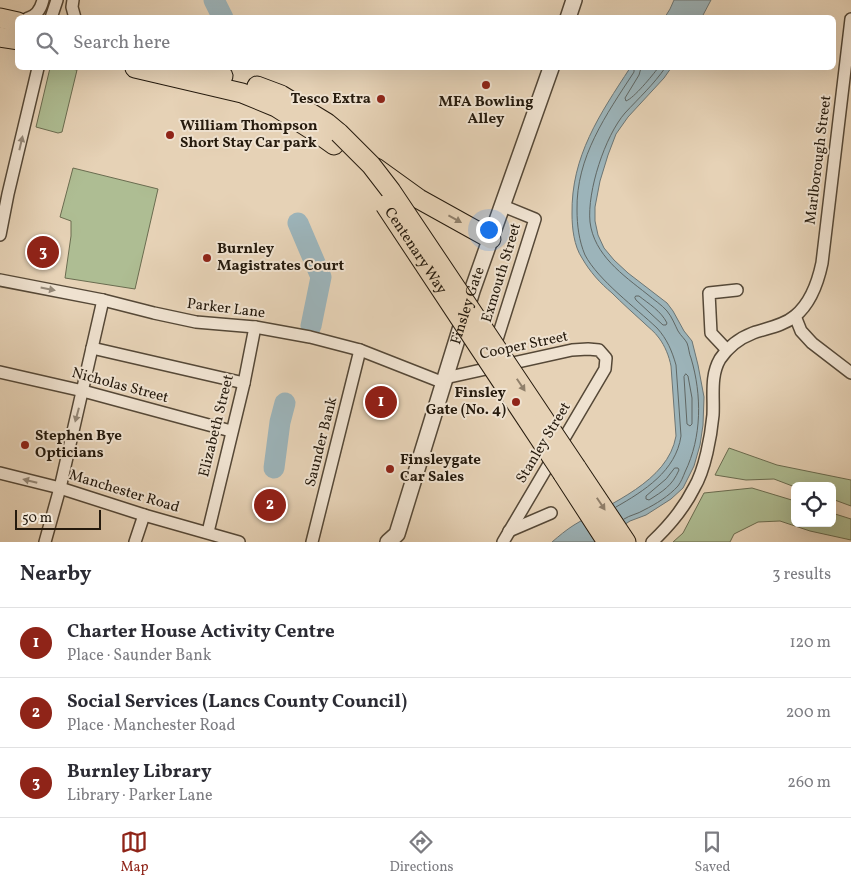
<!DOCTYPE html>
<html lang="en">
<head>
<meta charset="utf-8">
<style>
  :root { --surface:#fff; --page:#f7f7f7; --text:#2b2b33; --muted:#7c7c81; --line:#e1e1e2; --accent:#8f2418 }
  body { margin:0; font-family:Vollkorn,serif; background:var(--page); color:var(--text) }
  .controls { position:absolute; right:15px; bottom:15px; display:grid; overflow:hidden; border-radius:8px; box-shadow:0 5px 20px #0002 }
  .controls button { width:45px; height:45px; display:grid; place-items:center; padding:0; border:0; border-bottom:1px solid var(--line); background:var(--surface); color:var(--text); font:25px sans-serif }
  .scale { position:absolute; left:15px; bottom:12px; width:86px; box-sizing:border-box; padding-left:5px; border:2px solid #251a0d; border-top:0; font-size:14px; line-height:18px; white-space:nowrap; color:#251a0d; -webkit-text-stroke:4px #efe2d0; paint-order:stroke }
  .you { position:absolute; left:488px; top:229px; width:18px; height:18px; margin:-12px; border:4px solid #fff; border-radius:50%; background:#1a73e8; box-shadow:0 0 0 8px #1a73e833 }
  .badge { display:grid; place-items:center; width:32px; height:32px; border-radius:50%; background:var(--accent); color:#fff; font-size:16px; font-weight:700 }
  .pin { position:absolute; translate:-50% -50%; border:2px solid #fff; box-shadow:0 1px 5px #0006 }
  .list { margin:0; padding:0; list-style:none }
  h2 { display:flex; justify-content:space-between; align-items:center; height:65px; margin:0; padding:0 20px; font-size:21px }
  h2 small { font-size:16px; font-weight:400; color:var(--muted) }
  .list li { display:grid; grid-template-columns:32px 1fr auto; gap:15px; align-items:center; box-sizing:border-box; height:70px; padding:0 20px; border-top:1px solid var(--line) }
  .list b { display:block; font-size:19px; white-space:nowrap }
  .list p { margin:0; font-size:16px; white-space:nowrap; color:var(--muted) }
  .list em { font-size:16px; font-style:normal; color:var(--muted) }
  .icon { flex:none; width:28px; height:28px; fill:none; stroke:currentColor; stroke-width:2; stroke-linecap:round; stroke-linejoin:round }
  .map { position:relative; flex:none; width:851px; height:542px; overflow:hidden }
  .search { position:absolute; background:var(--surface); box-shadow:0 5px 20px #0002; left:15px; right:15px; top:15px; height:55px; display:flex; align-items:center; gap:12px; box-sizing:border-box; padding:0 18px; border-radius:8px; color:var(--muted); font-size:19px }
  .sheet { height:275px; background:var(--surface) }
  nav { display:flex; justify-content:space-around; align-items:center; box-sizing:border-box; height:70px; border-top:1px solid var(--line); background:var(--surface); font-size:14px; color:var(--muted) }
  nav a { display:grid; justify-items:center; gap:2px }
  nav .on { color:var(--accent) }
  .map>svg:first-child { display:block }
  .green { fill:#aebd93; stroke:#6a6c50 }
  .water { fill:#9cb4ba; stroke:#6c7675 }
  .lines { fill:none; stroke-linecap:round; stroke-linejoin:round }
  .shore { stroke:#606764; stroke-width:1 }
  .river { stroke:#9cb4ba; stroke-width:21 }
  .minor-casing { stroke:#554837; stroke-width:14 }
  .tertiary-casing { stroke:#554837; stroke-width:18 }
  .primary-casing { stroke:#251a0d; stroke-width:21 }
  .minor { stroke:#efe2d0; stroke-width:11 }
  .tertiary { stroke:#efe2d0; stroke-width:15 }
  .primary { stroke:#e6d2b6; stroke-width:19 }
  .primary-bridge-casing { stroke:#251a0d; stroke-width:21; stroke-linecap:butt }
  .primary-bridge { stroke:#e6d2b6; stroke-width:19 }
  .oneway { fill:#948878 }
  .oneway2 { fill:#8f7f6a }
  .poi-dot { fill:#8f2418; stroke:#efe2d0; stroke-width:2 }
  .labels { text-anchor:middle; dominant-baseline:central; stroke-width:4; stroke-linejoin:round; paint-order:stroke }
  .poi-label { font-size:15px; font-weight:bold; fill:#251a0d; stroke:#efe2d0; text-anchor:start }
  .street-label { font-size:15px; fill:#251a0d; stroke:#efe2d0 }
</style>
</head>
<body>
<div class="map">
<svg width="851" height="542" viewBox="0 0 851 542">
  <rect width="100%" height="100%" fill="#e6d2b6"/>
  <filter id="stains"><feTurbulence type="fractalNoise" baseFrequency=".004" numOctaves="4"/><feColorMatrix values="0 0 0 0 .2 0 0 0 0 .09 0 0 0 0 .02 0 0 0 .5 -.17"/></filter>
  <radialGradient id="worn" r=".72"><stop offset=".6" stop-color="#630" stop-opacity="0"/><stop offset="1" stop-color="#630" stop-opacity=".3"/></radialGradient>
  <!-- green -->
  <g class="green">
    <path d="M50 68H66L77 70 62 132 58 133 36 127Z"/>
    <path d="M73 168 158 189 135 289 65 278 71 236V221L60 217Z"/>
    <path d="M729 448 777 465 851 480V506L832 499V486H795V487L774 479 746 480 715 475Z"/>
    <path d="M752 488 795 501V523H832V513L851 519V540L810 531 780 521 758 522 734 534 730 542H673L683 533 704 493Z"/>
  </g>
  <!-- water -->
  <g class="water">
    <path d="M674 0H711L702 17H665L670 9Z"/>
    <path d="M630 68H671L664 78 628 117 616 134 608 155 600 181 595 207V221L598 235 604 248 614 260 628 273 667 303 673 311 684 331 692 341 698 365 704 397 703 425 700 445 694 466 683 488 671 499 646 515 630 521 598 542H552C559 536 566 530 574 525 610 503 668 482 676 436L671 366C669 356 665 346 659 338 655 332 648 327 643 322 632 312 622 303 612 293 600 283 590 272 582 258 574 246 572 228 572 214 571 156 600 114 630 68Z"/>
  </g>
  <g class="lines">
    <!-- shore -->
    <g class="shore">
      <path d="M641 68 639 75 625 98 626 101C634 98 652 76 658 68"/>
      <path d="M636 296H639C649 304 661 311 667 323L666 325H663L636 300 635 298Z"/>
      <path d="M686 374 688 376 692 398V424L690 426 687 424 684 377Z"/>
      <path d="M675 468H678L679 470C672 486 663 491 649 500L646 499V496L666 479Z"/>
      <path d="M616 507C644 491 676 471 681 436L676 365C672 351 667 339 657 328 636 308 598 280 585 255 579 241 577 225 577 210 576 157 606 115 634 72V68"/>
      <path d="M624 519C630 515 638 514 644 510 656 504 669 496 678 486 681 482 683 477 685 472 702 437 702 395 691 358 689 354 689 348 687 343 685 339 681 336 678 331 675 325 672 317 667 311 662 305 654 300 647 294 623 275 594 255 590 222 587 191 605 136 625 113 639 98 654 84 665 68"/>
    </g>
    <!-- river -->
    <g class="river">
      <path d="M214 0 223 18"/>
      <path d="M298 223 321 277 311 326"/>
      <path d="M274 468 280 422 285 403"/>
    </g>
    <defs>
      <g id="minor">
        <path d="M73 0 72 7 75 18"/>
        <path d="M28 18C37 16 41 8 43 0"/>
        <path d="M51 18 57 0"/>
        <path d="M0 235 8 194 38 68"/>
        <path d="M0 280 103 300 154 313 196 322 255 327 310 337 360 350 444 383"/>
        <path d="M795 316 801 331 812 343 851 373"/>
        <path d="M92 348 244 383"/>
        <path d="M494 349 535 219 503 206"/>
        <path d="M727 350 711 333 709 293 737 290"/>
        <path d="M0 372 83 391 231 431"/>
        <path d="M445 378 572 350 588 349 599 350 606 358 605 369 503 542"/>
        <path d="M0 473 60 488 144 515 239 542"/>
        <path d="M509 531 551 513"/>
        <path d="M208 532 244 383 255 327"/>
        <path d="M45 542 60 488 103 300"/>
        <path d="M135 542 144 515"/>
        <path d="M312 542 360 350"/>
        <path d="M652 542C668 527 684 508 694 488 705 470 711 436 713 415 714 396 710 376 720 359 728 347 740 338 753 333 767 328 783 326 795 316 811 303 818 282 822 263L851 19"/>
      </g>
      <g id="tertiary">
        <path d="M568 18 574 0"/>
        <path id="s1" d="M388 542 397 534 472 291 551 68"/>
      </g>
      <g id="primary">
        <path d="M0 18 18 22"/>
        <path d="M0 37 18 40"/>
        <path d="M135 68 242 93 276 107 320 135 334 145"/>
        <path d="M193 68 223 76"/>
        <path d="M257 86 281 95 327 123 339 133"/>
        <path d="M376 168 419 199 491 239"/>
        <path d="M576 467 626 542"/>
        <path d="M563 474 607 542"/>
      </g>
    </defs>
    <!-- minor casing -->
    <use href="#minor" class="minor-casing"/>
    <!-- tertiary casing -->
    <use href="#tertiary" class="tertiary-casing"/>
    <!-- primary casing -->
    <use href="#primary" class="primary-casing"/>
    <!-- minor -->
    <use href="#minor" class="minor"/>
    <!-- tertiary -->
    <use href="#tertiary" class="tertiary"/>
    <!-- primary -->
    <use href="#primary" class="primary"/>
    <defs>
      <g id="primary-bridge">
        <path d="M339 133 371 165 391 191 576 467"/>
        <path id="s2" d="M385 205 563 474"/>
      </g>
    </defs>
    <!-- primary-bridge casing -->
    <use href="#primary-bridge" class="primary-bridge-casing"/>
    <!-- primary-bridge -->
    <use href="#primary-bridge" class="primary-bridge"/>
  </g>
  <!-- one-way arrows -->
  <defs><path id="oneway-solid" d="M-6-.8H1V-3.2L6.5 0L1 3.2V.8H-6Z" transform="scale(1.25)"/></defs>
  <g class="oneway">
    <use href="#oneway-solid" transform="translate(21 143) rotate(-77)"/>
    <use href="#oneway-solid" transform="translate(48 289) rotate(11)"/>
    <use href="#oneway-solid" transform="translate(77 415) rotate(105)"/>
    <use href="#oneway-solid" transform="translate(30 481) rotate(-166)"/>
  </g>
  <g class="oneway2">
    <use href="#oneway-solid" transform="translate(455 219) rotate(29)"/>
    <use href="#oneway-solid" transform="translate(521 385) rotate(56)"/>
    <use href="#oneway-solid" transform="translate(601 504) rotate(56)"/>
  </g>
  <!-- markers -->
  <g class="poi-dot">
    <circle cx="486" cy="85" r="5"/>
    <circle cx="381" cy="99" r="5"/>
    <circle cx="170" cy="135" r="5"/>
    <circle cx="207" cy="258" r="5"/>
    <circle cx="516" cy="402" r="5"/>
    <circle cx="25" cy="445" r="5"/>
    <circle cx="390" cy="469" r="5"/>
  </g>
  <g class="labels">
    <!-- poi labels -->
    <g class="poi-label">
      <text x="371" y="99" text-anchor="end">Tesco Extra</text>
      <text x="486" y="102" text-anchor="middle">MFA Bowling<tspan x="486" dy="17">Alley</tspan></text>
      <text x="180" y="126">William Thompson<tspan x="180" dy="17">Short Stay Car park</tspan></text>
      <text x="217" y="249">Burnley<tspan x="217" dy="17">Magistrates Court</tspan></text>
      <text x="506" y="393" text-anchor="end">Finsley<tspan x="506" dy="17">Gate (No. 4)</tspan></text>
      <text x="35" y="436">Stephen Bye<tspan x="35" dy="17">Opticians</tspan></text>
      <text x="400" y="460">Finsleygate<tspan x="400" dy="17">Car Sales</tspan></text>
    </g>
    <!-- street labels -->
    <g class="street-label">
      <text transform="translate(819 160) rotate(-83)">Marlborough Street</text>
      <text stroke="none"><textPath href="#s2" startOffset="55">Centenary Way</textPath></text>
      <text transform="translate(502 273) rotate(-73)">Exmouth Street</text>
      <text stroke="none"><textPath href="#s1" startOffset="251">Finsley Gate</textPath></text>
      <text transform="translate(226 309) rotate(7)">Parker Lane</text>
      <text transform="translate(524 346) rotate(-12)">Cooper Street</text>
      <text transform="translate(120 386) rotate(15)">Nicholas Street</text>
      <text transform="translate(217 426) rotate(-76)">Elizabeth Street</text>
      <text transform="translate(322 442) rotate(-76)">Saunder Bank</text>
      <text transform="translate(544 443) rotate(-59)">Stanley Street</text>
      <text transform="translate(124 492) rotate(17)">Manchester Road</text>
    </g>
  </g>
  <rect width="100%" height="100%" filter="url(#stains)"/>
  <rect width="100%" height="100%" fill="url(#worn)"/>
</svg>
<div class="controls">
<button><svg class="icon" aria-label="locate" viewBox="0 0 24 24"><circle cx="12" cy="12" r="6"/><path d="M12 2v4M12 18v4M2 12h4M18 12h4"/></svg></button>
</div>
<div class="scale">50 m</div>
<div class="you"></div>
<div class="pin badge" style="left:381px;top:402px">1</div>
<div class="pin badge" style="left:270px;top:505px">2</div>
<div class="pin badge" style="left:43px;top:252px">3</div>
<div class="search"><svg class="icon" aria-label="search" viewBox="0 0 24 24"><circle cx="10" cy="10" r="6"/><path d="M15 15l6 6"/></svg>Search here</div>
</div>
<section class="sheet">
<h2>Nearby<small>3 results</small></h2>
<ul class="list">
<li><span class="badge">1</span><div><b>Charter House Activity Centre</b><p>Place · Saunder Bank</p></div><em>120 m</em></li>
<li><span class="badge">2</span><div><b>Social Services (Lancs County Council)</b><p>Place · Manchester Road</p></div><em>200 m</em></li>
<li><span class="badge">3</span><div><b>Burnley Library</b><p>Library · Parker Lane</p></div><em>260 m</em></li>
</ul>
</section>
<nav>
<a class="on"><svg class="icon" aria-label="map" viewBox="0 0 24 24"><path d="M3 6l6-2 6 2 6-2v14l-6 2-6-2-6 2zM9 4v14M15 6v14"/></svg>Map</a>
<a><svg class="icon" aria-label="directions" viewBox="0 0 24 24"><path d="M12 3l9 9-9 9-9-9zM9 14v-3h6M13 9l2 2-2 2"/></svg>Directions</a>
<a><svg class="icon" aria-label="saved" viewBox="0 0 24 24"><path d="M7 4h10v16l-5-4-5 4z"/></svg>Saved</a>
</nav>
</body>
</html>
